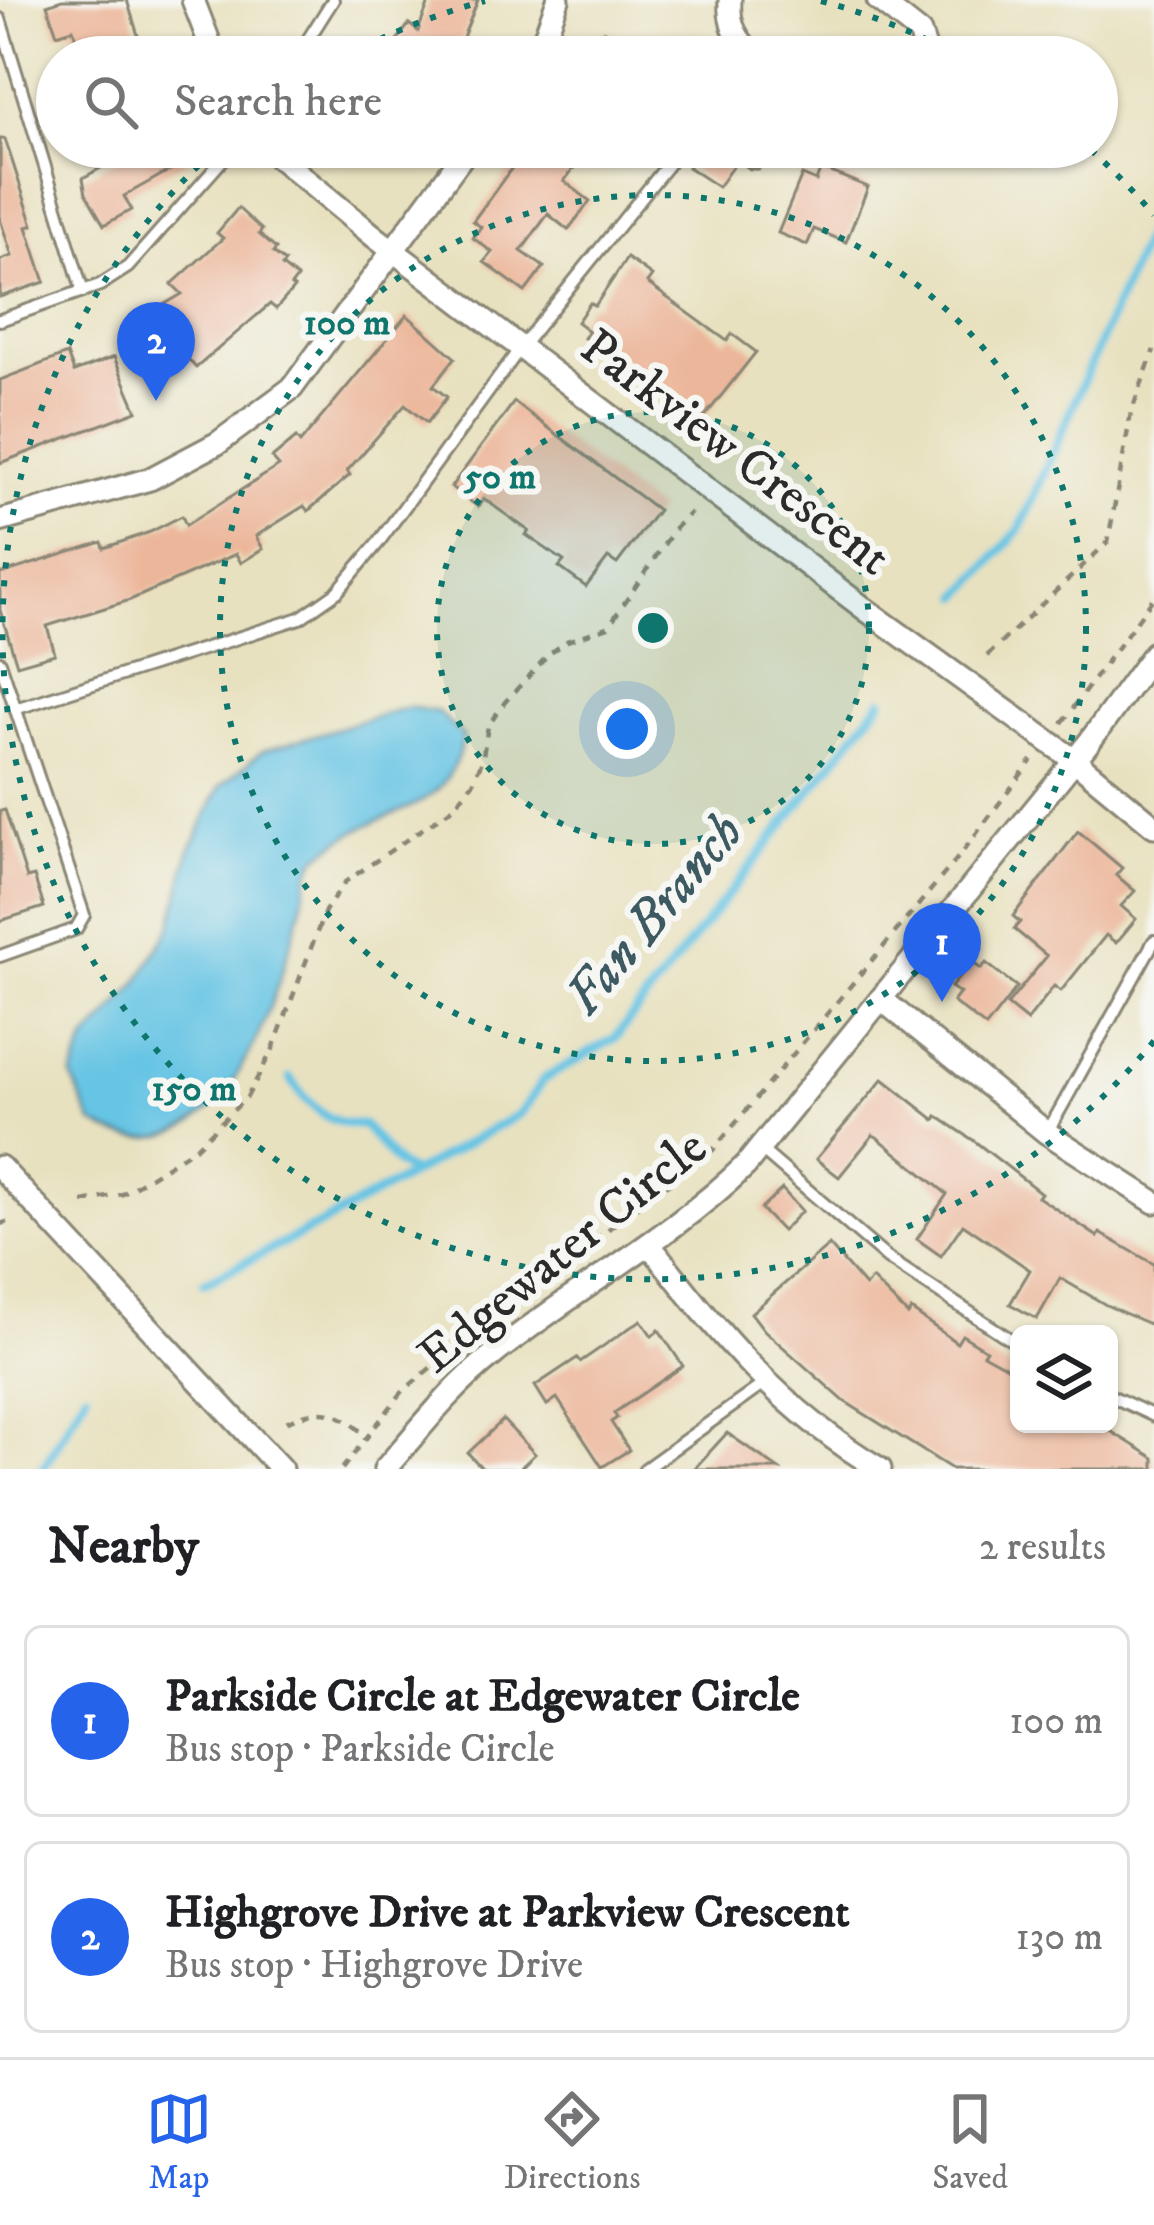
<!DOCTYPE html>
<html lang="en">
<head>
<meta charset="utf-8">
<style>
  :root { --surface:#fff; --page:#f6f6f6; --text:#202124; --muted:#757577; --line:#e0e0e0; --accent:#2563eb }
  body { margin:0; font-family:"IM FELL DW Pica",serif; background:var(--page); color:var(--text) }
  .controls { position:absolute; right:36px; bottom:36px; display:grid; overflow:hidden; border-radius:18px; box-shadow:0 3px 9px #0004 }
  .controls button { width:108px; height:108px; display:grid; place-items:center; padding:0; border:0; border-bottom:3px solid var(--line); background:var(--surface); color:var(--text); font:60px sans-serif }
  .you { position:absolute; left:627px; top:729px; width:42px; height:42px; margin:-30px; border:9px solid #fff; border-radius:50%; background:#1a73e8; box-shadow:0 0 0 18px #1a73e833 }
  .badge { display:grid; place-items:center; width:78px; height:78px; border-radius:50%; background:var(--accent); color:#fff; font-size:39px; font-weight:700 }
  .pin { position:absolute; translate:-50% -99px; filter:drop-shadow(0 3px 6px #0008) }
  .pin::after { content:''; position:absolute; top:63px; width:42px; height:36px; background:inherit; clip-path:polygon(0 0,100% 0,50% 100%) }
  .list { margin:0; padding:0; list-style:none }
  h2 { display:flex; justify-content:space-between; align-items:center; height:156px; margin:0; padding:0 48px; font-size:51px }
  h2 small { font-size:39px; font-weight:400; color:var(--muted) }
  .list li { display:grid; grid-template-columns:78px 1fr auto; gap:36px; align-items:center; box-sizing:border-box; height:192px; margin:0 24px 24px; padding:0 24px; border:3px solid var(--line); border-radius:18px }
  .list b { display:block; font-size:45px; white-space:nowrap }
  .list p { margin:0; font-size:39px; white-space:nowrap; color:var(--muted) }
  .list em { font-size:39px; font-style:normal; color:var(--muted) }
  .icon { flex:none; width:66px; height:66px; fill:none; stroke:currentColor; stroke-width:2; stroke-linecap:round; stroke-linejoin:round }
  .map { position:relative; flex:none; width:1154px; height:1469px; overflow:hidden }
  .search { position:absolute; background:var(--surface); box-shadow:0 3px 9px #0004; left:36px; right:36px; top:36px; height:132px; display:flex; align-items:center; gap:30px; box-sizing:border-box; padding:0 42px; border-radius:66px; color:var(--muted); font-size:45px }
  .sheet { height:588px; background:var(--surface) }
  nav { display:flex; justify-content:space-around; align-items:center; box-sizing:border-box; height:168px; border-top:3px solid var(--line); background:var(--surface); font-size:33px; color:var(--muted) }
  nav a { display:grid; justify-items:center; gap:6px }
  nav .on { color:var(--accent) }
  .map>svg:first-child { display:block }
  .water { fill:#66c4e4; stroke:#487888; stroke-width:3 }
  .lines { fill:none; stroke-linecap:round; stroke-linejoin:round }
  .stream { stroke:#66c4e4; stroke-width:9 }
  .building { fill:#ecb69a }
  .service-casing { stroke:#8a8675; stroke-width:16 }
  .minor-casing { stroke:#8a8675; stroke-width:27 }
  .path { stroke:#8a8675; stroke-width:4.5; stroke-dasharray:9 9; stroke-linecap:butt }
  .service { stroke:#fff; stroke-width:10 }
  .minor { stroke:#fff; stroke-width:21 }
  .ring { fill:none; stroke:#0f766e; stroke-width:6; stroke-dasharray:6 12 }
  .labels { text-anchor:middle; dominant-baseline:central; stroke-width:12; stroke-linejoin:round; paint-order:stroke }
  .street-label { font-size:51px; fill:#2b2b2b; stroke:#f6f6f2 }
  .water-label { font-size:54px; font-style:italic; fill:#3d5962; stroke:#f6f6f2 }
  .centre { fill:#0f766e; stroke:#f6f6f2; stroke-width:6 }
  .ring-label { font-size:36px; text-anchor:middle; font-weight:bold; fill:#0f766e; stroke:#f6f6f2; stroke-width:12; stroke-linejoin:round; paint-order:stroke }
</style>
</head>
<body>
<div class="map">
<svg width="1154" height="1469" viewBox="0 0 1154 1469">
  <rect width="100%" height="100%" fill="#f6f6f2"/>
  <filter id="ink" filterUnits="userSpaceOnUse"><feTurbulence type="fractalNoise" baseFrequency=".00833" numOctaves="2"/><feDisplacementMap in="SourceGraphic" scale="24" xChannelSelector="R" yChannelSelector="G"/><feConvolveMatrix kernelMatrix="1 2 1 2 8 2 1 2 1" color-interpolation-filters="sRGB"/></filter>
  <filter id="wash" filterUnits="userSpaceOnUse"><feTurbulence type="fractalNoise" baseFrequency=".004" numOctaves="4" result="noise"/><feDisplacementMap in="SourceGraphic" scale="48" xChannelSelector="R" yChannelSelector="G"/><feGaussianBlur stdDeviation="2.7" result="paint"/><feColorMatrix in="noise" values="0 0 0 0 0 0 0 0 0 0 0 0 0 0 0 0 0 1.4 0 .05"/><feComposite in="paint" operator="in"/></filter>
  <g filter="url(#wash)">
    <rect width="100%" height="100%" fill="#e8e1bf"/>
    <!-- water -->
    <path class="water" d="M408 707 438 712 463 737C447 816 393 803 338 842 332 847 320 853 316 859 306 874 304 902 298 920 275 996 233 1155 126 1137 115 1136 103 1128 92 1123L72 1077 85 1042 136 985 172 925 189 852 220 787 262 751Z"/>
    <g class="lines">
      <!-- stream -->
      <g class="stream">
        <path d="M961 596 1020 529 1154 216"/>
        <path d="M290 1078C308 1106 329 1126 363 1125L398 1165 414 1173"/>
        <path d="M204 1283 329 1220 521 1113 544 1079 615 1038 882 700"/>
        <path d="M43 1469 86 1393"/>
      </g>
    </g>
    <g id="blocks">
      <!-- building -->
      <g class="building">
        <path d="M62 0H127L141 45 103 57H82L73 29 57 34 47 5Z"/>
        <path d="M430 0H478L455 57H385L409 24 418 31Z"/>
        <path d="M604 31 654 57H590Z"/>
        <path d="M0 139H5L33 225 27 227 45 282 0 297V260L12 256 0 219Z"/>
        <path d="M138 147H211L124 196 131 210 104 225 86 194 83 178Z"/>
        <path d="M527 147H590L564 181 590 201 568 230 548 214 521 251 544 267 525 292 484 262 492 252 473 238 481 227 473 221Z"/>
        <path d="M702 147H774L759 169H750L737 160 718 187 688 167Z"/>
        <path d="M821 168 868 187 846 242 814 229 807 245 778 233 802 175 816 181Z"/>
        <path d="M238 208 262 230 259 234 276 249 273 253 285 262 282 266 297 278 291 286 294 288 276 309 270 304 196 368 163 330 142 346 129 325 182 294 172 284 223 238 217 233Z"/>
        <path d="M627 258 652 276 647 283 727 341 732 334 756 352 702 420 692 413 689 416 584 338 589 331 577 322 590 303 595 306Z"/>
        <path d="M407 315 455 358 433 386 447 397 427 423 405 405 347 471 350 475 308 511 304 506 256 536 263 549 241 563 236 554 130 600 47 626 55 654 17 665 0 610V574L102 542 104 548 150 532 182 516 186 525 279 466 272 458 296 438 300 443Z"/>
        <path d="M67 354 74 372 114 357 137 411 0 463V380Z"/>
        <path d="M514 402 658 510 617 564 608 558 586 587 559 567 564 561 526 535 529 531 484 499 478 507 451 487Z"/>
        <path d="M5 810 27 878 34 876 44 907 0 921V811Z"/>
        <path d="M1078 831 1122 868 1116 875 1135 891 1121 906 1136 919 1116 943 1106 935 1061 991 1054 986 1027 1021 1007 1005 1047 956 1014 929 1020 922 1013 916Z"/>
        <path d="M972 962 981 969 986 963 1017 987 986 1027 953 1002 960 993 951 987Z"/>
        <path d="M883 1079 935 1120 937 1116 973 1140 1041 1193 1038 1197 1098 1237 1100 1233 1154 1264V1326L1106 1305 1060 1278 1037 1319 1010 1304 1030 1270 963 1224 941 1256 917 1239 947 1194 877 1137 873 1135 839 1177 816 1159Z"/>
        <path d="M782 1189 802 1211 782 1231 761 1209Z"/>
        <path d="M829 1245 865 1286 872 1279 908 1315 911 1310 957 1343 962 1335 986 1350 983 1354 1019 1374V1424H1099L1154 1458V1469H952L844 1401 764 1330 751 1313Z"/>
        <path d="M641 1320 652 1336 659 1330 683 1366 614 1413 617 1418 611 1422 629 1450 602 1467 557 1398 547 1405 535 1386 577 1358 580 1362Z"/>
        <path d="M503 1420 535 1454 519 1469H483L468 1453Z"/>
        <path d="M727 1433 779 1469H694Z"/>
      </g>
    </g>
  </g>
  <g filter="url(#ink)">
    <use href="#blocks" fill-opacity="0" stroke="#8a8675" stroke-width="3"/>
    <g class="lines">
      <defs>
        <g id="service">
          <path d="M0 19 83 292"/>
          <path d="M297 57 333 0"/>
          <path d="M0 320 100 285 128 267 234 147"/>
          <path d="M0 662 84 915 76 929 0 956"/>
          <path d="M15 709 300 618 337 592 378 543 521 347 682 147"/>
          <path d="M1047 1133 1154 941"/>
          <path d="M759 1148 887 1258 1019 1345"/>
          <path d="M1109 1395 1154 1416"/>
          <path d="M645 1469 765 1383"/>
        </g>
        <g id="minor">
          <path d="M193 0 215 57"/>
          <path d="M730 0C728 25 737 42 757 57"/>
          <path d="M878 0 920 33 928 57"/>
          <path d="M533 57 542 44 558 0"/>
          <path d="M266 147 375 237 865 609 1074 760 1154 826"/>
          <path d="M0 521 150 479 218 443 292 388 469 147"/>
          <path d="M881 999 1047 1133 1154 1202"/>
          <path d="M0 1167 281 1469"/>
          <path d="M649 1244C719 1334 780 1410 880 1469"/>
          <path d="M385 1469C419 1430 452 1387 493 1355 576 1288 670 1239 746 1165L1090 741 1154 653"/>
        </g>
      </defs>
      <!-- service casing -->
      <use href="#service" class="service-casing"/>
      <!-- minor casing -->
      <use href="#minor" class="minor-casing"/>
      <!-- path -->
      <g class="path">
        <path d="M987 656 1108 542 1131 413 1154 350"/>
        <path d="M1062 723 1154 597"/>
        <path d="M83 1202 123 1194 195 1148 247 1097 273 1049 325 911 345 882 453 808 473 783 482 761 488 726 505 702 548 655 567 641 608 627 676 527 691 512"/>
        <path d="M0 1224 7 1222"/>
        <path d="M286 1422C322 1405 337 1410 366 1436"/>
        <path d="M342 1469 403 1391 479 1327 713 1150 961 854 1032 760"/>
      </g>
      <!-- service -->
      <use href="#service" class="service"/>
      <!-- minor -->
      <use href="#minor" class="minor"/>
    </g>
  </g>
  <!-- distance rings -->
  <circle cx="653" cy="628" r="216" fill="#0f766e" fill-opacity=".12"/>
  <g class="ring">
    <circle cx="653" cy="628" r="216"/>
    <circle cx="653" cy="628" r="433"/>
    <path d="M1154 1041A649 649 0 1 1 215 150M348 55A649 649 0 0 1 485 1M821 1A649 649 0 0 1 958 55M1091 150A649 649 0 0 1 1154 215"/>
  </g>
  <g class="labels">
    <!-- street labels -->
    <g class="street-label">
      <text transform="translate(735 453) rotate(37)">Parkview Crescent</text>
      <text transform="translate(563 1252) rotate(-39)">Edgewater Circle</text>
    </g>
    <!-- water labels -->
    <g class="water-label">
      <text transform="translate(655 915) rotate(-50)">Fan Branch</text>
    </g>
  </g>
  <circle cx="653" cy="628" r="18" class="centre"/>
  <g class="ring-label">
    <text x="347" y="334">100 m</text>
    <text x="500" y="488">50 m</text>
    <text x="194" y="1100">150 m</text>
  </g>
</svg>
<div class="controls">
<button><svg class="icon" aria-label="layers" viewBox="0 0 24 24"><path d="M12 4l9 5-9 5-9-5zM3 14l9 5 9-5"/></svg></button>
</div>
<div class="you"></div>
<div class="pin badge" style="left:942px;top:1002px">1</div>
<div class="pin badge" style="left:156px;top:401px">2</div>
<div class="search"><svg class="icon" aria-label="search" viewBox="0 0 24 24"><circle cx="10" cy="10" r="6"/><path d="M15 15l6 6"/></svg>Search here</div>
</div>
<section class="sheet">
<h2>Nearby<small>2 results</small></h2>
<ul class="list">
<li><span class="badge">1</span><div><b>Parkside Circle at Edgewater Circle</b><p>Bus stop · Parkside Circle</p></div><em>100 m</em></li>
<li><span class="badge">2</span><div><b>Highgrove Drive at Parkview Crescent</b><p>Bus stop · Highgrove Drive</p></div><em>130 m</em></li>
</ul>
</section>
<nav>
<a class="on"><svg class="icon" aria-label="map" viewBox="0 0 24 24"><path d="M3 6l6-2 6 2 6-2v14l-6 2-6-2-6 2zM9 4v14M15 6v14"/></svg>Map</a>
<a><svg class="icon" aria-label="directions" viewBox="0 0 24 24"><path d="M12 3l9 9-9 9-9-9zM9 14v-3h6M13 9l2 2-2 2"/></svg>Directions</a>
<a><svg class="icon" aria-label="saved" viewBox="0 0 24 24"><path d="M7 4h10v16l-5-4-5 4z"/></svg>Saved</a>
</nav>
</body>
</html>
